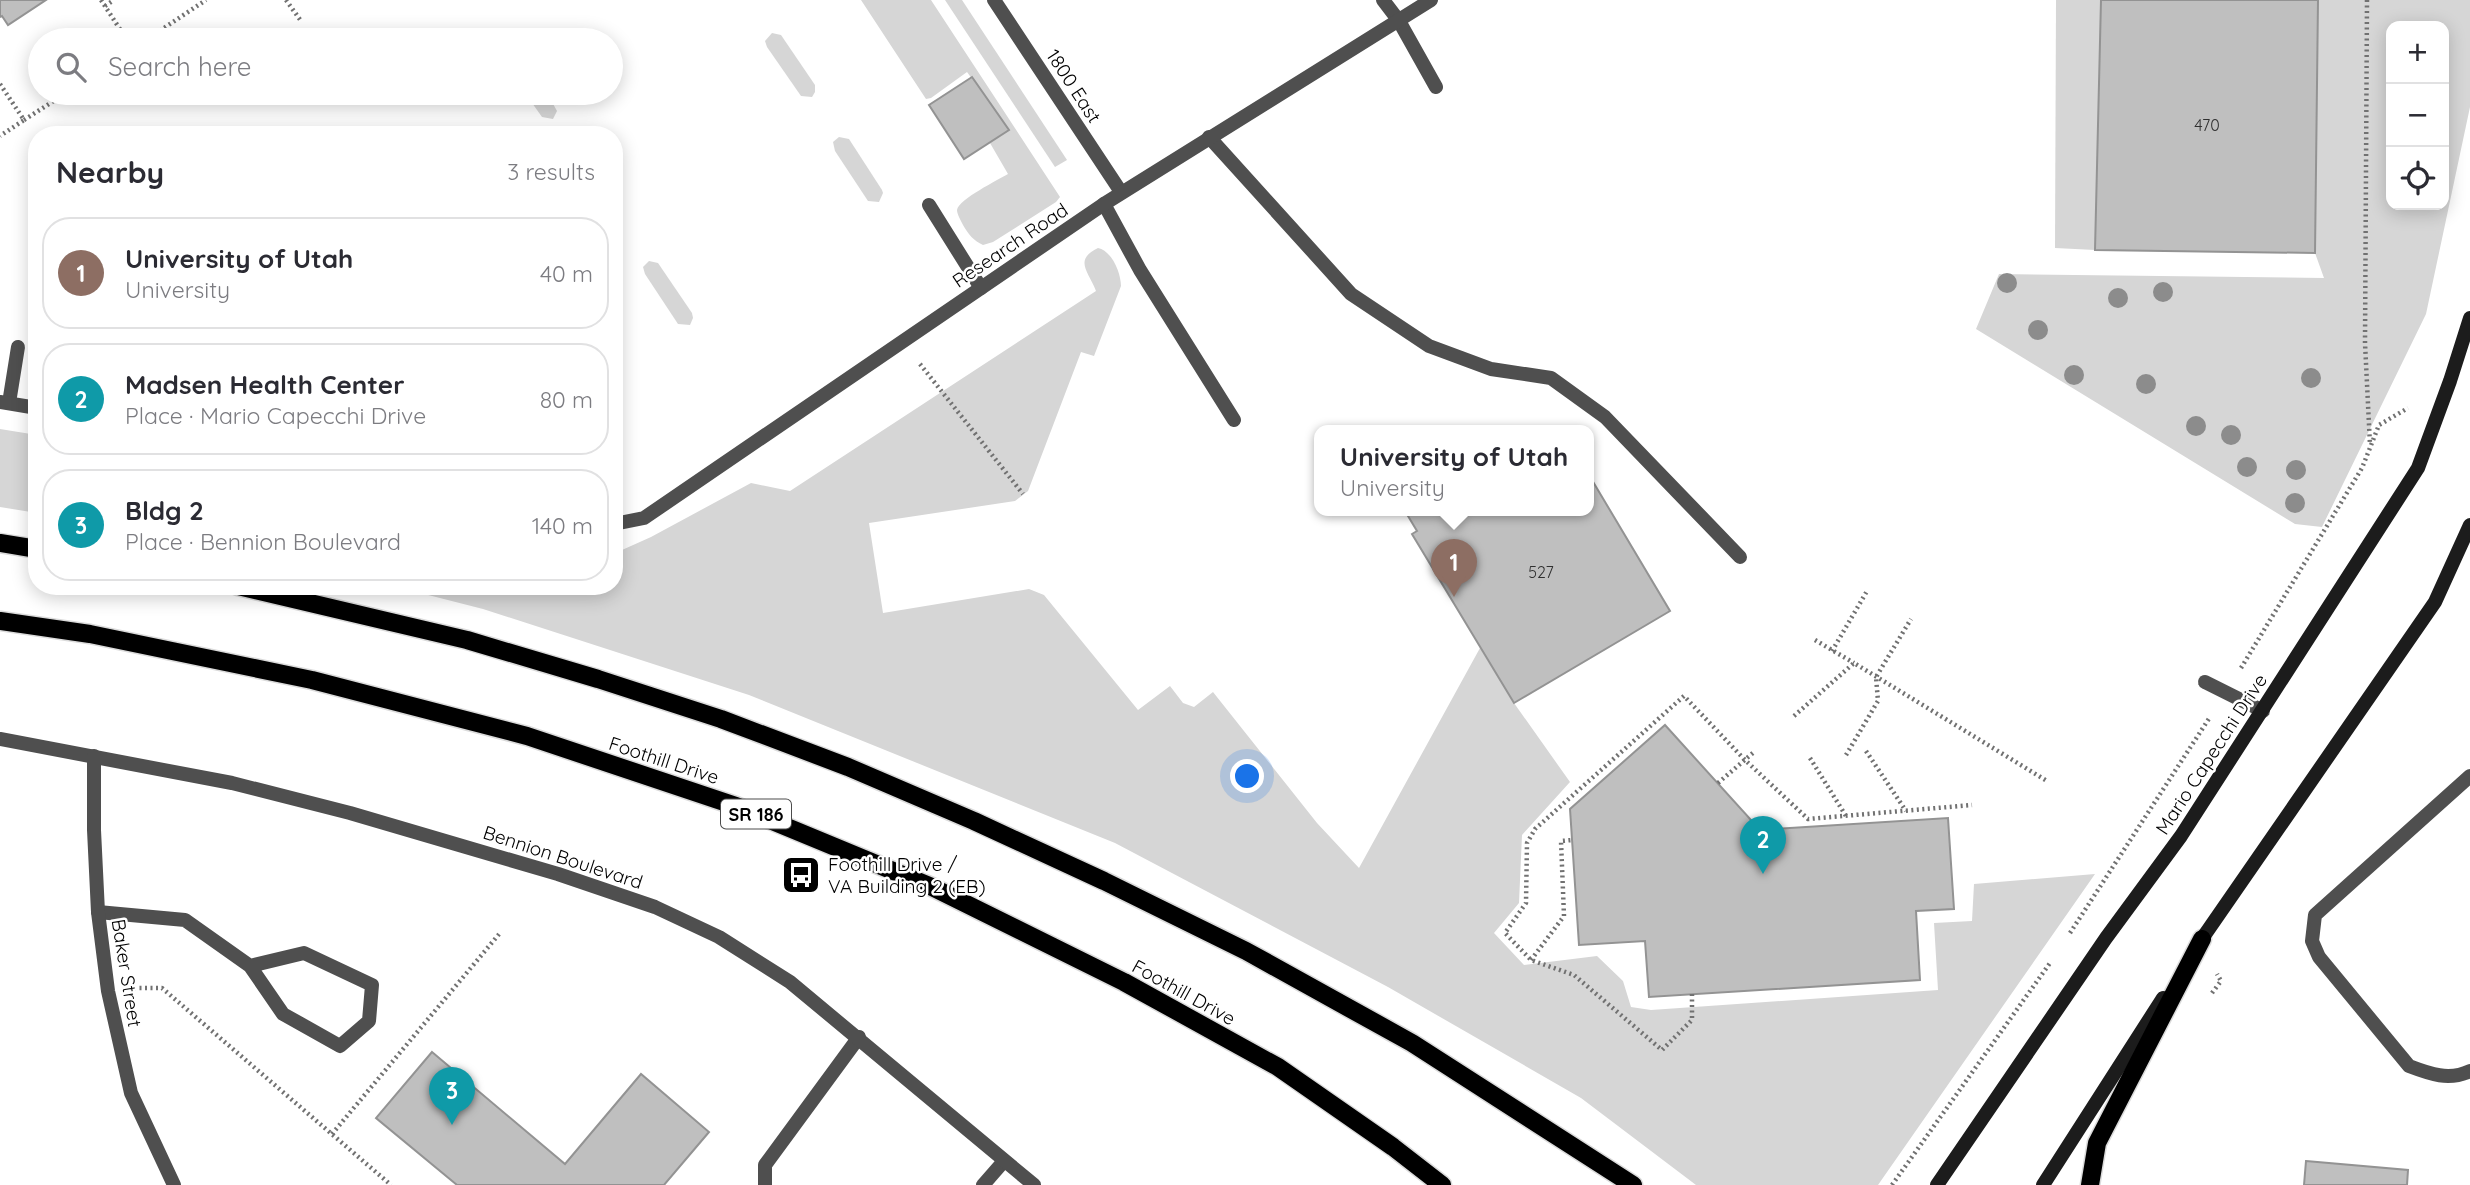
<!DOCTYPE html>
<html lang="en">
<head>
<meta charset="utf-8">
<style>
  :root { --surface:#fff; --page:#f2f2f3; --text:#2b2b33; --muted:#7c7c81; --line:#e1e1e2; --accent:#000 }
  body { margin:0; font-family:Quicksand,sans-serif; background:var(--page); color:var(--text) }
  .controls { position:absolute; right:21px; top:21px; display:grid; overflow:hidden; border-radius:14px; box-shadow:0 4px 18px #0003 }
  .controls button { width:63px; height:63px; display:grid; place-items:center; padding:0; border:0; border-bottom:2px solid var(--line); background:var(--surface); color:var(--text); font:35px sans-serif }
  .you { position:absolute; left:1248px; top:777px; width:24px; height:24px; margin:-18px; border:5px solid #fff; border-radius:50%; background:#1a73e8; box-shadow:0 0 0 10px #1a73e833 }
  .badge { display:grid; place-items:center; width:46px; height:46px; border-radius:50%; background:var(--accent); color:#fff; font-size:23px; font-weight:700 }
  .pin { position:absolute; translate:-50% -58px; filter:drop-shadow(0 2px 4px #0008) }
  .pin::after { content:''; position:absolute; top:37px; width:24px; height:21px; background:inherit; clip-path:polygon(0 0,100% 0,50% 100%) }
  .popup { position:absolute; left:1314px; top:425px; width:280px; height:91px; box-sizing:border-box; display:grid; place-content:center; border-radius:14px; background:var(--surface); filter:drop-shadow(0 2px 5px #0005); font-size:23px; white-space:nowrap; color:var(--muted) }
  .popup b { font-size:26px; color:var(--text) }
  .popup::after { content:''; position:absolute; left:50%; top:100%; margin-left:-14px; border:14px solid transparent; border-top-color:var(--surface) }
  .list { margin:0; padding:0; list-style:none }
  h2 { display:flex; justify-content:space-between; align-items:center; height:91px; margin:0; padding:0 28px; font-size:30px }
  h2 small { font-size:23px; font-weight:400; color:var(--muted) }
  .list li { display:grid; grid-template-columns:46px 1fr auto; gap:21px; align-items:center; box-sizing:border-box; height:112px; margin:0 14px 14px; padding:0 14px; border:2px solid var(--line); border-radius:28px }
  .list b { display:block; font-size:26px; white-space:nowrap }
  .list p { margin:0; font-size:23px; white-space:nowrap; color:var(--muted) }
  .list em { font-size:23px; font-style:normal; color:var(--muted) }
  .icon { flex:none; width:38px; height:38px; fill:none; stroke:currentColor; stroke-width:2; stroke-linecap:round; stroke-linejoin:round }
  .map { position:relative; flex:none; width:2470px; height:1185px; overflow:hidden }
  .search { position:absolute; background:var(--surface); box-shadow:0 4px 18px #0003; left:28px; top:28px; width:595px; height:77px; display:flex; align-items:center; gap:18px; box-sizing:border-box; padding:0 24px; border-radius:38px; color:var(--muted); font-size:26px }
  .panel { position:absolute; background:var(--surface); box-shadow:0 4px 18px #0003; left:28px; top:126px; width:595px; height:469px; border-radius:28px }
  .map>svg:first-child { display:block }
  .green { fill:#d6d6d6; fill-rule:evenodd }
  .building { fill:#bfbfbf; stroke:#939393; stroke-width:2 }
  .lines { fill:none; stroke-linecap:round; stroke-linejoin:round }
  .primary-casing { stroke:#dbdbdb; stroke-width:21 }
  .path { stroke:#717171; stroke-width:4.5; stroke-dasharray:2 3.5; stroke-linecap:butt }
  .lane { stroke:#4f4f4f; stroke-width:14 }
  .street { stroke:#4f4f4f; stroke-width:14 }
  .secondary { stroke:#1c1c1c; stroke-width:14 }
  .primary { stroke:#000; stroke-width:18 }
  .tree { fill:#8c8c8c }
  .labels { text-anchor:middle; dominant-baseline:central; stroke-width:5; stroke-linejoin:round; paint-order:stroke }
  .number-label { font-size:16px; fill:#303030 }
  .shield { fill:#fff; stroke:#4c4c4c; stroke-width:2 }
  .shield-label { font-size:18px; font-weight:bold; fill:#000 }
  .street-label { font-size:19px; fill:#000; stroke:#fff }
  .poi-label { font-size:19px; fill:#000; stroke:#fff; text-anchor:start }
</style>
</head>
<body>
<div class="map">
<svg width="2470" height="1185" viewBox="0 0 2470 1185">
  <rect width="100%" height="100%" fill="#fff"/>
  <!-- green -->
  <g class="green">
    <path d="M861 0H931L1060 197 1056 202 993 242 983 245C974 241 968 234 963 225 961 221 957 214 957 210 959 199 998 180 1008 174L990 143 1009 130 967 72 931 98 926 99Z"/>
    <path d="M945 0H962L1067 160 1055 167Z"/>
    <path d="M2056 0H2101L2095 250 2055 248Z"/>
    <path d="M2318 0H2470V107L2426 314 2322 527 2295 524 1976 329 1999 274 2324 278 2315 253ZM2391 26H2444V205H2391Z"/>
    <path d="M772 33 781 35 815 85V92L812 97 801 96 767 47 765 41Z"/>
    <path d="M525 93H547L557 111 553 119 542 117Z"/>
    <path d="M839 137 849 139 882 190 883 193 879 202 868 201 835 151 833 142Z"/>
    <path d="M1098 248C1112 251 1121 273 1121 286L1094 356 1081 352 1028 491 1015 501 869 523 883 613 1029 589 1044 595 1138 710 1170 686 1183 703 1194 707 1213 692 1317 823 1359 868 1480 648 1514 703 1570 782 1522 835 1519 903 1494 933 1524 965 1597 956 1623 981 1631 1007 1651 1010 1938 990 1934 923 1972 921 1974 884 2095 874 1878 1185H1696L1581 1098 1388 987 1115 843 749 695 483 609 393 586H614V550H622L651 537 751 483 790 491 1096 291C1089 272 1073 260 1098 248Z"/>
    <path d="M649 261 658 263 692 313 693 318 690 325 678 324 645 274 643 267Z"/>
    <path d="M0 429 37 435V513L0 507Z"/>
  </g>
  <!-- building -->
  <g class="building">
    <path d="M0 0H46L8 25 2 16 0 17Z"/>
    <path d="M2101 0H2318L2315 253 2095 250Z"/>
    <path d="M972 77 1009 130 964 159 929 105Z"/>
    <path d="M1589 475 1670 611 1514 703 1412 534 1417 531 1405 511H1589Z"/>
    <path d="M1665 725 1760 830 1948 818 1954 909 1916 911 1920 980 1649 997 1645 941 1579 945 1570 809Z"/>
    <path d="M432 1052 565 1164 641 1074 709 1132 664 1185H457L376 1118Z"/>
    <path d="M2306 1161 2408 1170 2407 1185H2304Z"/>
  </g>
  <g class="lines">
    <defs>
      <g id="primary">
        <path d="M0 543 37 549"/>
        <path d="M238 586 467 640 598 679 721 719 848 767 974 821 1104 881 1246 951 1412 1043 1633 1185"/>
        <path d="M0 621 90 634 312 680 527 736 736 806 932 887 1124 982 1278 1067 1393 1147 1442 1185"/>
        <path d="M2090 1185 2097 1143 2202 939"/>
      </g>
    </defs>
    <!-- primary casing -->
    <use href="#primary" class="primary-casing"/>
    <!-- path -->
    <g class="path">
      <path d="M101 0 127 40"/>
      <path d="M286 0 301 21"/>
      <path d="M2367 0 2365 343 2370 445"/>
      <path d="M105 6 114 0"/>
      <path d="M146 40 206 0"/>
      <path d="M0 84 24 120 0 136"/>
      <path d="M24 120 66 93"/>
      <path d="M920 364 1023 494"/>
      <path d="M1815 640 1854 663"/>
      <path d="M1832 651 1867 591"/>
      <path d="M2241 668 2362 468 2379 425 2408 408"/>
      <path d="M1794 716 1854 663 2047 781"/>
      <path d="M1866 751 1906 811"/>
      <path d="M1846 755 1878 701 1876 677 1911 619"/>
      <path d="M1810 758 1846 816"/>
      <path d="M1718 783 1754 752"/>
      <path d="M2070 933 2210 717"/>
      <path d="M1531 960 1564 916 1561 841 1572 840"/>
      <path d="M134 988H162L391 1185"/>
      <path d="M2212 993 2221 981 2217 974"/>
      <path d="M1692 994V1020L1662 1050 1574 975 1531 960 1505 933 1526 903 1527 843 1535 829 1684 696 1745 760 1808 819 1972 805"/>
      <path d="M332 1134 500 933"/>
      <path d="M1892 1185 2050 963"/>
    </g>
    <!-- lane -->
    <g class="lane">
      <path d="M1383 0 1399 21 1436 87"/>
      <path d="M1209 137 1351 294 1429 346 1491 369 1551 378 1605 417 1740 557"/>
      <path d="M1104 204 1140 270 1234 420"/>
      <path d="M929 205 981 288"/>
      <path d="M9 403 18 347"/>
      <path d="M2205 682 2263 711"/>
      <path d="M2470 776 2315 915 2312 941 2319 957 2409 1066C2430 1074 2449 1081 2470 1071"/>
      <path d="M98 912 185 920 250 966 283 1014 340 1046 369 1021 372 985 304 953 250 966"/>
      <path d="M765 1185V1165L859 1037"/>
      <path d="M983 1185 1004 1161"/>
    </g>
    <!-- street -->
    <g class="street">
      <path d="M994 0 1121 192"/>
      <path d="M0 402 37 408"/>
      <path d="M614 524 644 518 1104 204 1431 0"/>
      <path d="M0 739 232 783 350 813 558 874 655 907 719 937 790 982 1034 1185"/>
      <path d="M94 756V830L98 912 108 991 131 1093 174 1185"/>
    </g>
    <!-- secondary -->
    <g class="secondary">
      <path d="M2197 946 2435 602 2470 525"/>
      <path d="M1937 1185 2106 938 2181 836 2418 468 2450 381 2470 318"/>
      <path d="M2043 1185 2163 998"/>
    </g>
    <!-- primary -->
    <use href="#primary" class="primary"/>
  </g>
  <!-- trees -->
  <g class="tree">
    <circle cx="2007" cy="283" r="10"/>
    <circle cx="2163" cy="292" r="10"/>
    <circle cx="2118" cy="298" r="10"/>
    <circle cx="2038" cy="330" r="10"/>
    <circle cx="2074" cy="375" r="10"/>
    <circle cx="2311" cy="378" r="10"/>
    <circle cx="2146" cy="384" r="10"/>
    <circle cx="2196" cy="426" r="10"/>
    <circle cx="2231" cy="435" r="10"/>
    <circle cx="2247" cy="467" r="10"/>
    <circle cx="2296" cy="470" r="10"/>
    <circle cx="2295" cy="503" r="10"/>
  </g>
  <!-- icons -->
  <defs>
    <symbol id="bus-square" viewBox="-11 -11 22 22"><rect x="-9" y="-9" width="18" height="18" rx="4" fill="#000" stroke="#fff"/><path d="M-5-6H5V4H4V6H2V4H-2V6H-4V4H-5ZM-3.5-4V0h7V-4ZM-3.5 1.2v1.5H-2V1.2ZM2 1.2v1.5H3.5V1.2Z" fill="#fff"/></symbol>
  </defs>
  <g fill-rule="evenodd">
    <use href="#bus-square" x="779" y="853" width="44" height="44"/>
  </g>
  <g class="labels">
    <!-- number labels -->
    <g class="number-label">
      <text x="2207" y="125">470</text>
      <text x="1541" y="572">527</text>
    </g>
    <!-- shield labels -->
    <rect class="shield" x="721" y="799.5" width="70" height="29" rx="5"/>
    <g class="shield-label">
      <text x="756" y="814">SR 186</text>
    </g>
    <!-- street labels -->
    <g class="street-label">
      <text transform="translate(1074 86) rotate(57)">1800 East</text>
      <text transform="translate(1010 245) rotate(-34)">Research Road</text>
      <text transform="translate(2211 754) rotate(-57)">Mario Capecchi Drive</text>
      <text transform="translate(664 760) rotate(18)">Foothill Drive</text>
      <text transform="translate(563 857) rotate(18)">Bennion Boulevard</text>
      <text transform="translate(127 973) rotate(81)">Baker Street</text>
      <text transform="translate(1184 992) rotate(29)">Foothill Drive</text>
    </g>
    <!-- poi labels -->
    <g class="poi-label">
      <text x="828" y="864">Foothill Drive /<tspan x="828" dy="22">VA Building 2 (EB)</tspan></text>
    </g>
  </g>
</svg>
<div class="controls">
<button>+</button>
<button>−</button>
<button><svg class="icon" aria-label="locate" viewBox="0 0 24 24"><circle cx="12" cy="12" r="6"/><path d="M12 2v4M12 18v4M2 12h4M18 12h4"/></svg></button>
</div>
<div class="you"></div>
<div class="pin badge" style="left:1454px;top:597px;background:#8d6e63">1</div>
<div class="popup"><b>University of Utah</b>University</div>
<div class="pin badge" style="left:1763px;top:874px;background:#0f9aa8">2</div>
<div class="pin badge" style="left:452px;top:1125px;background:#0f9aa8">3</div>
<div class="search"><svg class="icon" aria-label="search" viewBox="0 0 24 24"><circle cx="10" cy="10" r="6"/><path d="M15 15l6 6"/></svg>Search here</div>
<section class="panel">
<h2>Nearby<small>3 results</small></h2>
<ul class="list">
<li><span class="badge" style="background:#8d6e63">1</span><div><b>University of Utah</b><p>University</p></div><em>40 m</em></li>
<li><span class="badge" style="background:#0f9aa8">2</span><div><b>Madsen Health Center</b><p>Place · Mario Capecchi Drive</p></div><em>80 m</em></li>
<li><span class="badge" style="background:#0f9aa8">3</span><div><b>Bldg 2</b><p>Place · Bennion Boulevard</p></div><em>140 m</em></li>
</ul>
</section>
</div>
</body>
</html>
